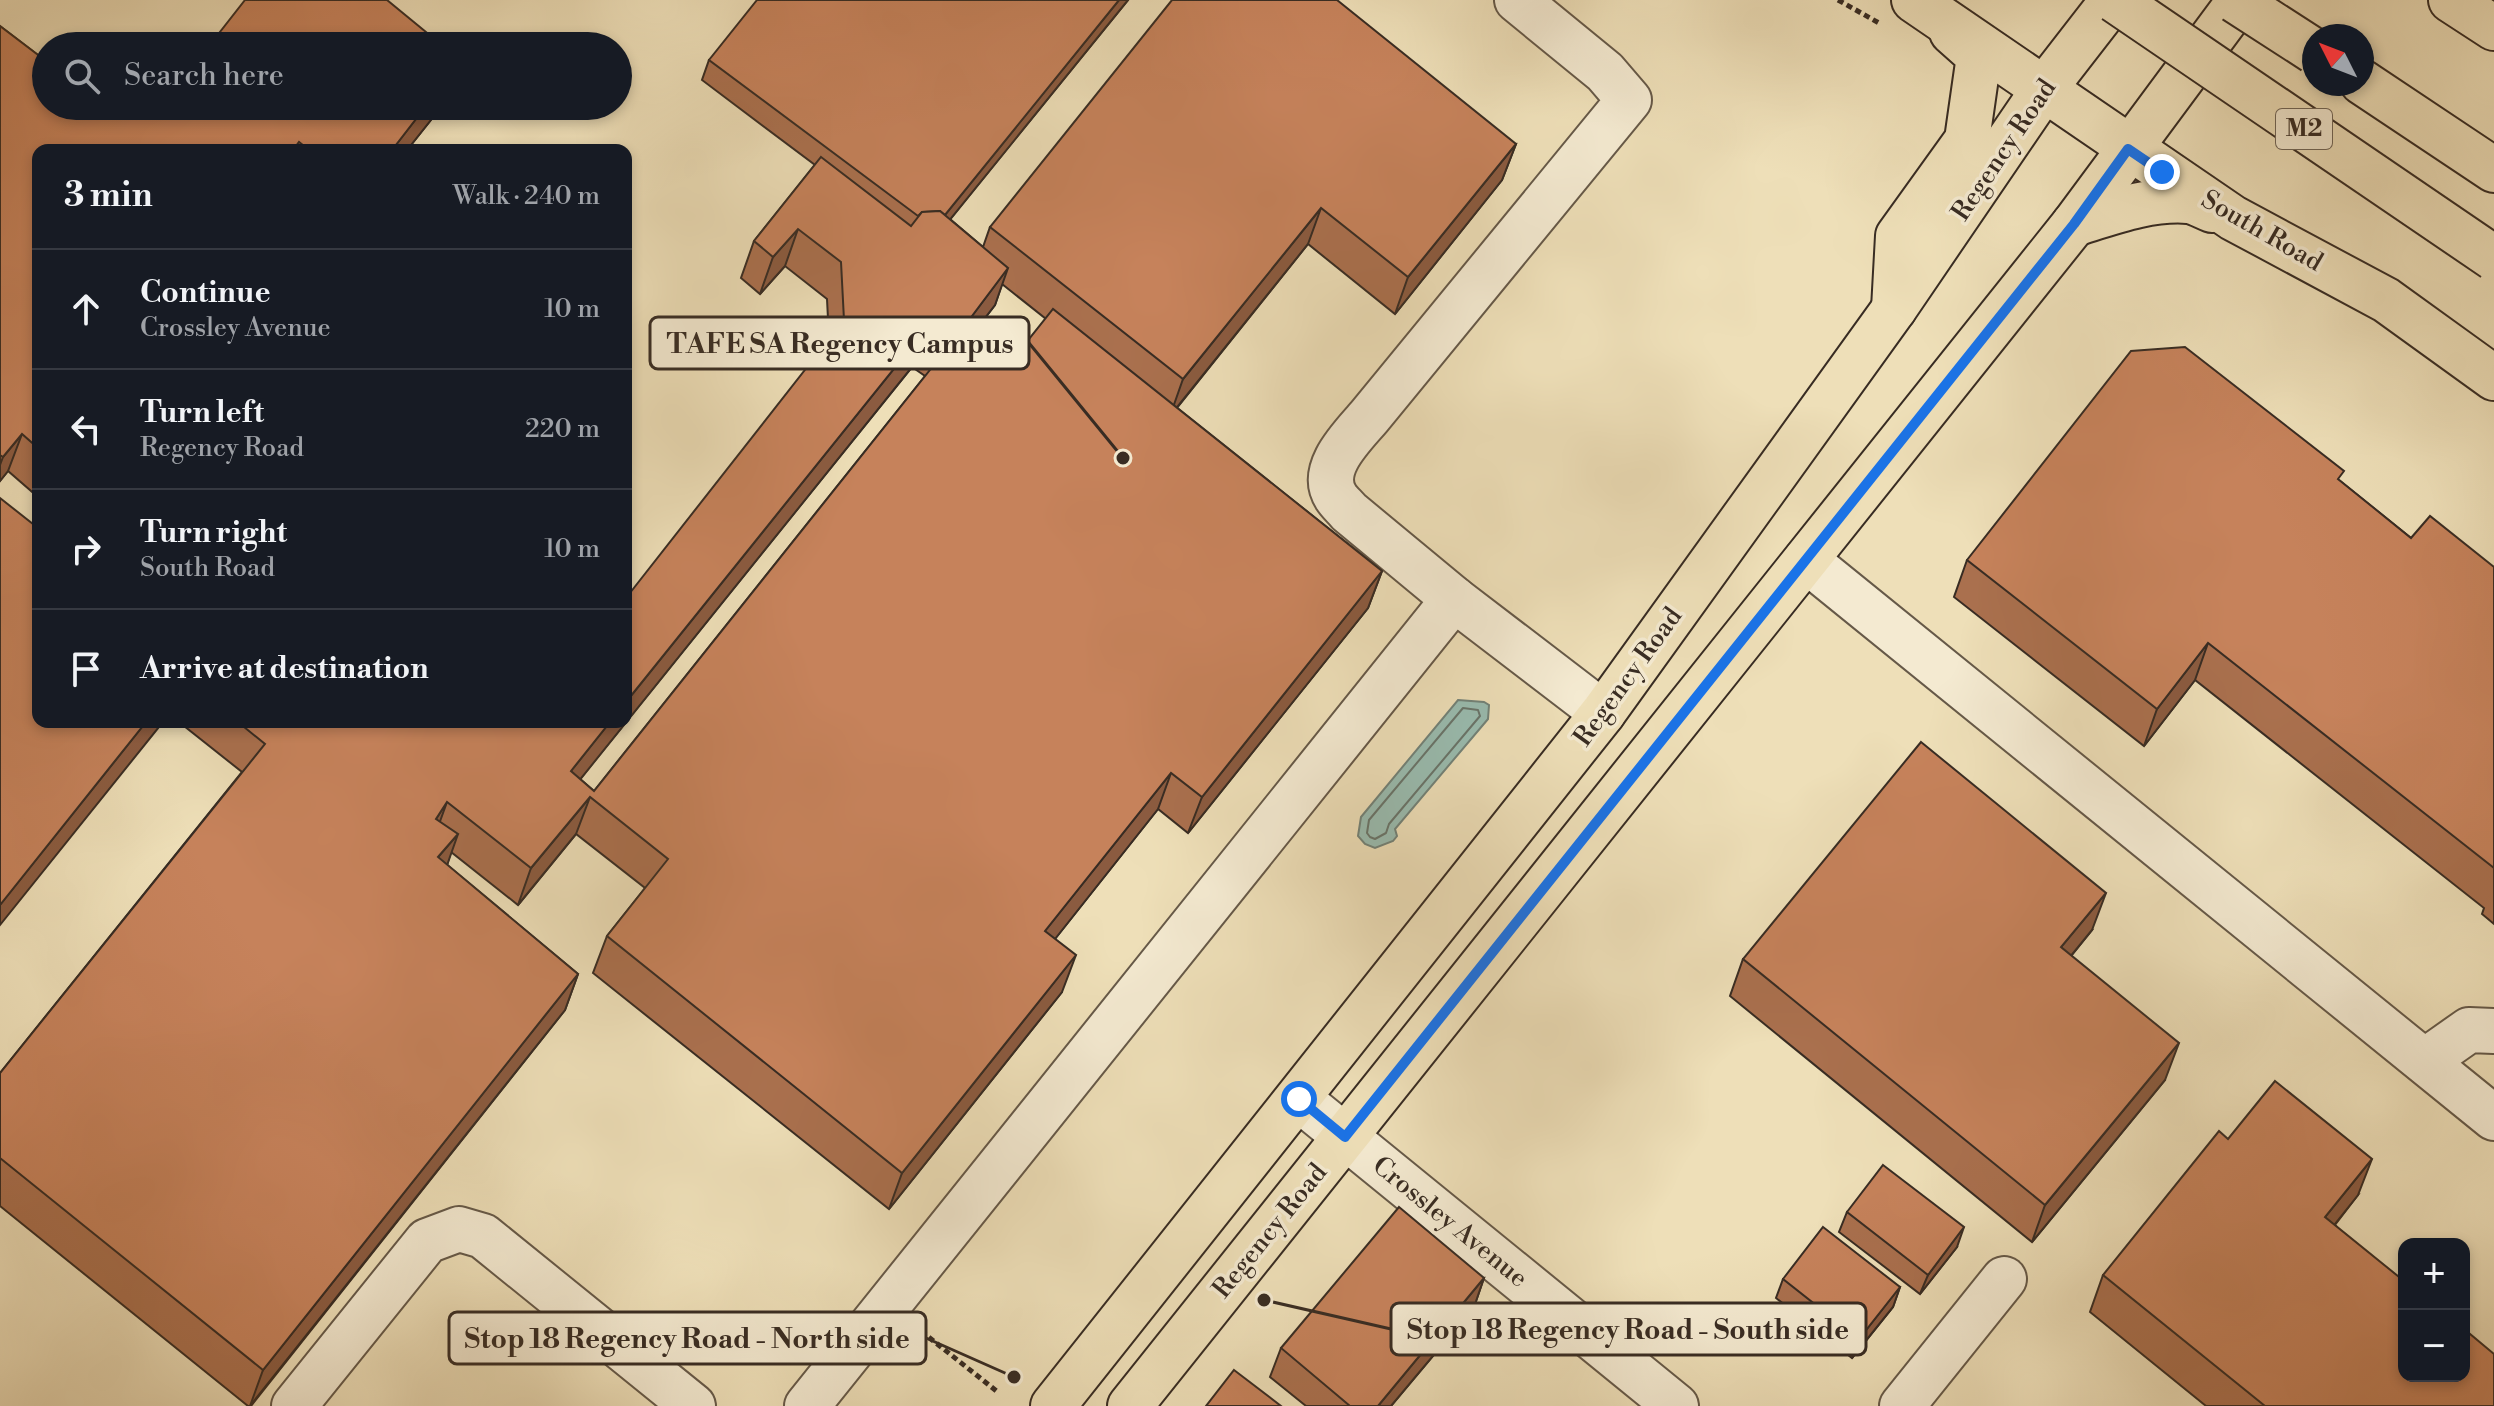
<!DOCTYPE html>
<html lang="en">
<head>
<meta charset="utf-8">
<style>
  :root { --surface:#171b24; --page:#242831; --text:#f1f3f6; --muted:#9ea1a6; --line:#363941 }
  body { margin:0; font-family:"Libre Bodoni",serif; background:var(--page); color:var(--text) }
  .controls { position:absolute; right:24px; bottom:24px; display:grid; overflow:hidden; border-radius:16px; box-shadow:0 4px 12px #0003 }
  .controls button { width:72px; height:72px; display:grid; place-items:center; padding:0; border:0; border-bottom:2px solid var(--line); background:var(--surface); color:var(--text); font:40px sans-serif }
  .compass { position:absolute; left:2302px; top:24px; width:72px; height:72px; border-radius:50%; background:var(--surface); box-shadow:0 4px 12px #0003; rotate:312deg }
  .stop { position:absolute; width:24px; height:24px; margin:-18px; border:6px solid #1a73e8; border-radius:50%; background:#fff }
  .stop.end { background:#1a73e8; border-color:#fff; box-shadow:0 2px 8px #0008 }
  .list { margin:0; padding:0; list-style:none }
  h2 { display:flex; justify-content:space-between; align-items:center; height:104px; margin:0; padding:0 32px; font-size:34px }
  h2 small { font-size:26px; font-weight:400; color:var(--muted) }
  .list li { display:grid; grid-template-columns:52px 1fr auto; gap:24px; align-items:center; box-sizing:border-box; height:120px; padding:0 32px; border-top:2px solid var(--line) }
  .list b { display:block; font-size:30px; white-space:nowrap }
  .list p { margin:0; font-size:26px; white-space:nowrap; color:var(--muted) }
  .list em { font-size:26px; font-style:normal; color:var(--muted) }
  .icon { flex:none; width:44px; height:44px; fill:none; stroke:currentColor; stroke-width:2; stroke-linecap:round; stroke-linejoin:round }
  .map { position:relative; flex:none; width:2494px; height:1406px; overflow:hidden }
  .search { position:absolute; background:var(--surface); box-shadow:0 4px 12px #0003; left:32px; top:32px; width:600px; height:88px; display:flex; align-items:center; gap:20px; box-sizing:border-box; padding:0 28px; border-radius:44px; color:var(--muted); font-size:30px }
  .panel { position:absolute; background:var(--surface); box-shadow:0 4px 12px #0003; left:32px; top:144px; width:600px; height:584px; border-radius:16px }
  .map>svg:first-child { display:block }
  .water { fill:#99bcb0; stroke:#728278; stroke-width:2 }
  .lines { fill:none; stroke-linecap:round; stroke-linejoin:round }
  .shore { stroke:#68746a; stroke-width:2 }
  .minor-casing { stroke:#665948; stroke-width:48 }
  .major-casing { stroke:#382c23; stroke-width:48 }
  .highway-casing { stroke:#382c23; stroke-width:48 }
  .path { stroke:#382c23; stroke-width:5; stroke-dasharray:6 4; stroke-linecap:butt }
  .minor { stroke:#f4ead1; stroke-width:44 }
  .major { stroke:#eedfb8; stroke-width:44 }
  .highway { stroke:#eedfb8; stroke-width:44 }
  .highway-bridge-casing { stroke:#382c23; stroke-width:48; stroke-linecap:butt }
  .highway-bridge { stroke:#eedfb8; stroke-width:44 }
  .wall { fill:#aa704e; stroke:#382c23; stroke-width:2; fill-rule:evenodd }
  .shaded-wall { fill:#8b5b40; stroke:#382c23; stroke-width:2 }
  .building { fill:#c6825b; stroke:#382c23; stroke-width:2 }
  .route { stroke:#1a73e8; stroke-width:10 }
  .labels { text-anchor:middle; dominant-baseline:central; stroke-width:7; stroke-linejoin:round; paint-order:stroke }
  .shield { fill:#f4ead1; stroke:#706557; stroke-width:2 }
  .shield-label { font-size:24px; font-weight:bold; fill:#382c23 }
  .street-label { font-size:26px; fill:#382c23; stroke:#f4ead1 }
  .leader { fill:none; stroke:#382c23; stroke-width:3 }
  .callout-dot { fill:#382c23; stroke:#f4ead1; stroke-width:3 }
  .callout { fill:#f4ead1; stroke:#382c23; stroke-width:3 }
  .callout-label { font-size:28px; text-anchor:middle; font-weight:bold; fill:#382c23 }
</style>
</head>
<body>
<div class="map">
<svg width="2494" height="1406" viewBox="0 0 2494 1406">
  <rect width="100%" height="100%" fill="#eedfb8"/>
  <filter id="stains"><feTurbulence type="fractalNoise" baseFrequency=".0025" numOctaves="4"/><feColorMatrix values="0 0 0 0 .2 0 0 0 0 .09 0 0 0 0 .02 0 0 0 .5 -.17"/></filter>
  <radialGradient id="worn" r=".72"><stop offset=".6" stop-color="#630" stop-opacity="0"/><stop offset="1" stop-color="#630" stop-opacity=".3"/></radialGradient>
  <!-- water -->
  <path class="water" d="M1458 700 1484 702 1489 705 1488 719 1395 829 1397 836 1393 841 1375 848 1365 844 1358 836 1361 817Z"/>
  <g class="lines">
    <!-- shore -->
    <path class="shore" d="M1463 708 1478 710 1480 716 1389 824 1386 833 1375 839 1370 837 1367 833 1369 820Z"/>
    <defs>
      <g id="minor">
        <path d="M1517 0 1605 72 1629 100 1369 417C1352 437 1318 469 1336 497 1339 502 1345 507 1349 512L1454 599 1603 713"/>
        <path d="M1806 560 2494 1118"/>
        <path d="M2425 1061 2469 1030 2494 1031"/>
        <path d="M1299 1099 1676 1406"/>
        <path d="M294 1406 427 1241 459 1229 483 1236 693 1406"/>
        <path d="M807 1406 1454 599"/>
        <path d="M1902 1406 2004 1279"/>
      </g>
      <g id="major">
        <path d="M1914 0 2233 218 2386 300 2494 378"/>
        <path d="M2451 0 2494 28"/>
        <path d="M2074 224C2110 213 2149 198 2188 201 2196 202 2204 207 2212 210"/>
        <path d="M1894 309 1898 236 1967 140 1979 56 1952 32"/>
        <path d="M1053 1406 1603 713 1894 309 2044 89 2113 0"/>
        <path d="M1130 1406 2074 224 2240 0"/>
      </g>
      <path id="highway" d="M2362 82 2494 170"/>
    </defs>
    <!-- minor casing -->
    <use href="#minor" class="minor-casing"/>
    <!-- major casing -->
    <use href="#major" class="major-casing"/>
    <!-- highway casing -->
    <use href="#highway" class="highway-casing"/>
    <!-- path -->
    <g class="path">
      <path d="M1838 0 1879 23"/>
      <path d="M921 1331 999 1393"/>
    </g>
    <!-- minor -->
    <use href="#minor" class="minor"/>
    <!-- major -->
    <use href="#major" class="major"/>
    <!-- highway -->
    <use href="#highway" class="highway"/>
    <defs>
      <g id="highway-bridge">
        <path d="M2115 0 2494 258"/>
        <path d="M2235 0 2314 51"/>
      </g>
    </defs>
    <!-- highway-bridge casing -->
    <use href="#highway-bridge" class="highway-bridge-casing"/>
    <!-- highway-bridge -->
    <use href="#highway-bridge" class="highway-bridge"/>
  </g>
  <!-- wall -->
  <g class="wall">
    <path d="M1128 0 950 219 983 247 990 227 1516 144 1502 180 1395 314 1308 244 1177 408 1382 571 1368 608 1188 833 1158 809 1055 939 1062 992 889 1209 593 973 607 936 645 888 576 834 518 905 451 852 447 865 578 974 565 1010 251 1406H248L0 1206V1073L242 772 179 722H626L829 339 827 299 785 266 760 294 741 278 754 241 815 165 702 80 709 60ZM1002 284 1046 319 1006 368 969 339 995 305ZM912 367 925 376 594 791 580 779Z"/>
    <path d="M0 26 119 117 186 111 189 106H442L407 150H38V497L8 471 0 481Z"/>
    <path d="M2340 481 2411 538 2494 567V924L2482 914 2484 908 2195 680 2144 746 1954 597 1967 560Z"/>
    <path d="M2092 930 2071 956 2165 1080 2032 1242 1730 996 1743 959Z"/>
    <path d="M2358 1195 2335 1225 2494 1406H2206L2090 1312 2103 1275Z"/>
    <path d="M1847 1212 1957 1247 1920 1294 1839 1232Z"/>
    <path d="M1484 1278 1474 1307 1391 1406H1306L1270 1377 1281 1348Z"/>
    <path d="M1783 1279 1900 1287 1893 1307 1852 1358 1776 1298Z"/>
  </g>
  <!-- shaded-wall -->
  <g class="shaded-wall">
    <path d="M1119 0H1128L927 248 934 228Z"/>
    <path d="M426 106H442L407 150H392Z"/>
    <path d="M1516 144 1502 180 1395 314 1408 277Z"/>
    <path d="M1321 208 1308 244 1170 416 1183 379Z"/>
    <path d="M798 229 785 266 760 294 773 257Z"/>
    <path d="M1008 268 995 305 946 368 960 332Z"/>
    <path d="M925 330 912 367 558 807 571 771 610 722H626V702Z"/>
    <path d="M22 434 8 471 0 481V465L3 457Z"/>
    <path d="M1382 571 1368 608 1188 833 1202 797Z"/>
    <path d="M2208 643 2195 680 2144 746 2157 709Z"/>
    <path d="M146 722H163L0 925V905Z"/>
    <path d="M1171 773 1158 809 1032 968 1045 931Z"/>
    <path d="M590 797 576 834 518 905 531 868Z"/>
    <path d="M447 802 434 838 436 819Z"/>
    <path d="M458 834 445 871 438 857Z"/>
    <path d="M2106 893 2092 930 2048 984 2061 947Z"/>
    <path d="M1076 955 1062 992 889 1209 902 1173Z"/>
    <path d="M578 974 565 1010 250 1406 263 1370Z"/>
    <path d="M2179 1043 2165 1080 2032 1242 2045 1205Z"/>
    <path d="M2372 1159 2358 1195 2311 1254 2325 1217Z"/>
    <path d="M1964 1227 1957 1247 1920 1294 1928 1275Z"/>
    <path d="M1484 1278 1474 1307 1391 1406H1378Z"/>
    <path d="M1900 1287 1893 1307 1852 1358 1859 1339Z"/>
  </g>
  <!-- building -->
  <g class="building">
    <path d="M245 0H387L443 46H209Z"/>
    <path d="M757 0H1119L945 215 940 211 922 212 918 216 709 60Z"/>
    <path d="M1172 0H1337L1516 144 1408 277 1321 208 1183 379 990 227Z"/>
    <path d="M0 26 46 61V106H105L119 117 128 106H179L186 111 189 106H426L392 150H309L299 142 293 150H38V448L22 434 3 457 0 455Z"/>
    <path d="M821 157 911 226 922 212 940 211 1008 268 960 332 1006 368 1053 309 1382 571 1202 797 1171 773 1045 931 1076 955 902 1173 607 936 668 859 590 797 531 868 447 802 436 819 458 834 438 857 578 974 263 1370 0 1158V1073L265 744 238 722H610L571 771 594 791 949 346 925 330 626 702V598L844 320 841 262 798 229 773 257 754 241Z"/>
    <path d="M2185 347 2344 471 2338 479 2411 538 2430 516 2494 567V868L2208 643 2157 709 1967 560 2131 351Z"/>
    <path d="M0 498 38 528V722H146L0 905Z"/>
    <path d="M1921 742 2106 893 2061 947 2179 1043 2045 1205 1743 959Z"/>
    <path d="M2275 1081 2372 1159 2325 1217 2404 1281V1376H2464V1329L2494 1354V1406H2265L2103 1275 2219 1131 2228 1139Z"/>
    <path d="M1883 1165 1964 1227 1928 1275 1847 1212Z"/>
    <path d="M1399 1207 1484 1278 1378 1406H1350L1281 1348Z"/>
    <path d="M1823 1227 1900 1287 1859 1339 1783 1279Z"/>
    <path d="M1234 1370 1281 1406H1206Z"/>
  </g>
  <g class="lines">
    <!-- route -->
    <path class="route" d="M1299 1099 1345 1137 2074 224 2128 149 2162 172"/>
  </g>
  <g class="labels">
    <!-- shield labels -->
    <rect class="shield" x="2276" y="109" width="56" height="40" rx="6"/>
    <g class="shield-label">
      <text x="2304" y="129">M2</text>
    </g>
    <!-- street labels -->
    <g class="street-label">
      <text transform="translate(2004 150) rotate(-56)">Regency Road</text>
      <text transform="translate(2262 231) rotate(30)">South Road</text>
      <text transform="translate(1628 677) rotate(-54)">Regency Road</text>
      <text transform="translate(1450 1222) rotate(39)">Crossley Avenue</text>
      <text transform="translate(1270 1231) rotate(-51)">Regency Road</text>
    </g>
  </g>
  <!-- callouts -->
  <path class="leader" d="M1123 458L1029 343M1264 1300L1391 1329M1014 1377L926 1338"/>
  <g class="callout-dot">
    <circle cx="1123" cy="458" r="8"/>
    <circle cx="1264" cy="1300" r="8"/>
    <circle cx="1014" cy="1377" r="8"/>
  </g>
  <g class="callout">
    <rect x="650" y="317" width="379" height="52" rx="8"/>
    <rect x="1391" y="1303" width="475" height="52" rx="8"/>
    <rect x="449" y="1312" width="477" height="52" rx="8"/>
  </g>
  <g class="callout-label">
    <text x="840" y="353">TAFE SA Regency Campus</text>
    <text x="1628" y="1339">Stop 18 Regency Road - South side</text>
    <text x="687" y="1348">Stop 18 Regency Road - North side</text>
  </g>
  <rect width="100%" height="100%" filter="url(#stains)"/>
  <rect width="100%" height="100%" fill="url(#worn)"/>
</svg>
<div class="controls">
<button>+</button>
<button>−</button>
</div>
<svg class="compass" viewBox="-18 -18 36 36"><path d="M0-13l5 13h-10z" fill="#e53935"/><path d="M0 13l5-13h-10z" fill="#9ea1a6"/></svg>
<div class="stop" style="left:1299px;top:1099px"></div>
<div class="stop end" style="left:2162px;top:172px"></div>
<div class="search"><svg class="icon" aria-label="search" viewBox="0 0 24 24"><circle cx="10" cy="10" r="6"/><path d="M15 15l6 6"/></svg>Search here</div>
<section class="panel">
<h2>3 min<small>Walk · 240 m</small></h2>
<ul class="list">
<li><svg class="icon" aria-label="ahead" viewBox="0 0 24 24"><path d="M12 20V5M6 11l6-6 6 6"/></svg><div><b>Continue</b><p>Crossley Avenue</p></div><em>10 m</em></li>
<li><svg class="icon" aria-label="left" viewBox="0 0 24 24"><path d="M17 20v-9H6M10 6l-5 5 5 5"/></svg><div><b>Turn left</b><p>Regency Road</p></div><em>220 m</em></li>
<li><svg class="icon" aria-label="right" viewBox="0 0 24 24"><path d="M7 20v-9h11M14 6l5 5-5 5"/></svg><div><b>Turn right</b><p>South Road</p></div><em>10 m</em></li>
<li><svg class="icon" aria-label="arrive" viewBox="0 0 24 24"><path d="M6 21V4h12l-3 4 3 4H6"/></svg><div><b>Arrive at destination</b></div></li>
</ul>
</section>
</div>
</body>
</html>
